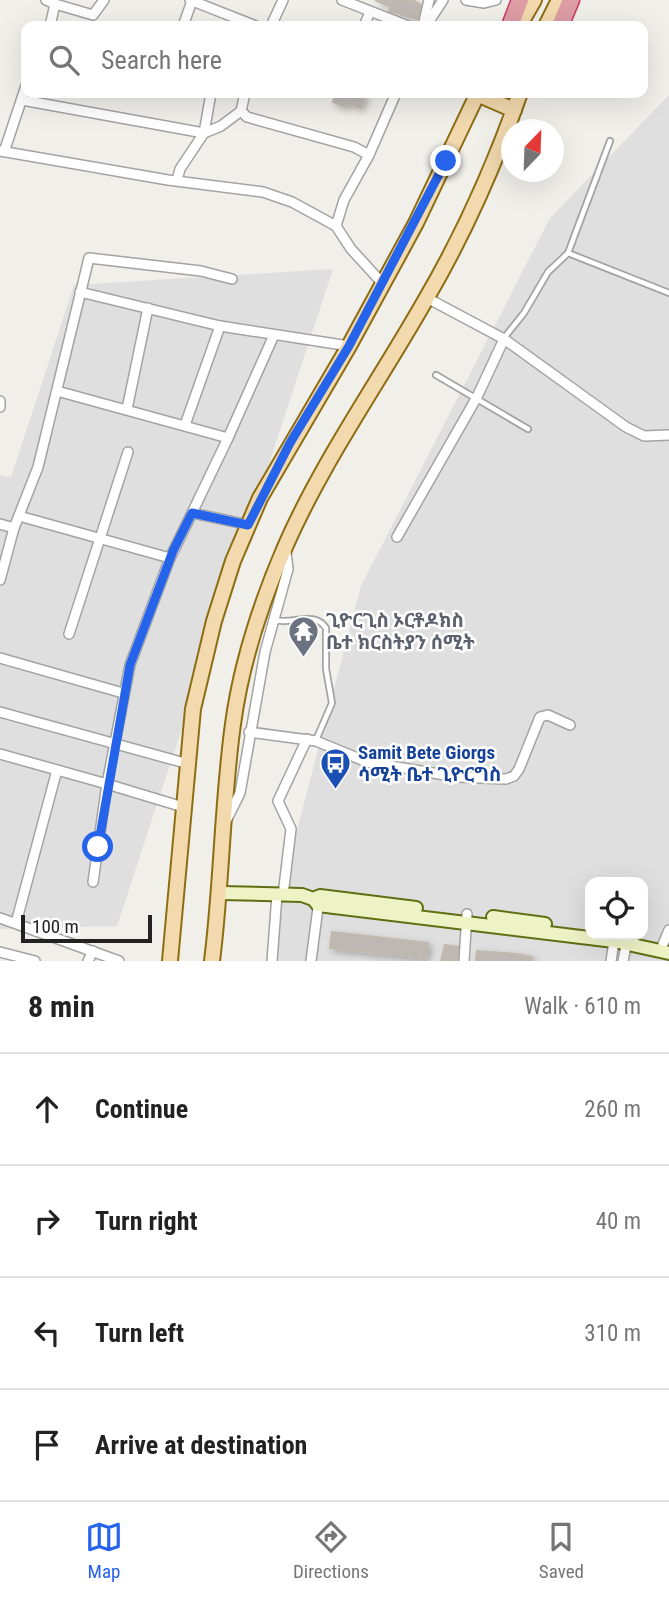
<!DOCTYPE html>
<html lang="en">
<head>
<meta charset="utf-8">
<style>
  :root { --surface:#fff; --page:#f2f2f2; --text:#222; --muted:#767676; --line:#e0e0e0; --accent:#2563eb }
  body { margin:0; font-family:"Roboto Condensed","Noto Sans Ethiopic",sans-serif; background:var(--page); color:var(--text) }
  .controls { position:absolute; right:21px; bottom:21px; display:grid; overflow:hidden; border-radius:14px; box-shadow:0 7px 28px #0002 }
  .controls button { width:63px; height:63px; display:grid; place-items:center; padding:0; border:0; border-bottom:2px solid var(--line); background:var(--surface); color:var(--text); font:35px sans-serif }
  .compass { position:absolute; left:501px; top:119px; width:63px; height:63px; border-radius:50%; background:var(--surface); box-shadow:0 7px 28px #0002; rotate:23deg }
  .scale { position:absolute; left:21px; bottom:18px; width:131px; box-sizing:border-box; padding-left:7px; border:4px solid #222; border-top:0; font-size:19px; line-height:24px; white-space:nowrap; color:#222; -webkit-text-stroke:5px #fff; paint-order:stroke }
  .stop { position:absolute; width:21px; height:21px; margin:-16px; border:5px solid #2563eb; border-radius:50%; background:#fff }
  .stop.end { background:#2563eb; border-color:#fff; box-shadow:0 2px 7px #0008 }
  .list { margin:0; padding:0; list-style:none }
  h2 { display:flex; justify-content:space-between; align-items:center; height:91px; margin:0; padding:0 28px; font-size:30px }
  h2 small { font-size:23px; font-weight:400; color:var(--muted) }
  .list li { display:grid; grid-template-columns:46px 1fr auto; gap:21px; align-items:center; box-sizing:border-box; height:112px; padding:0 28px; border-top:2px solid var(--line) }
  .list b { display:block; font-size:26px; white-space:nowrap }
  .list em { font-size:23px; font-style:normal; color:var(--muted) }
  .icon { flex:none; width:38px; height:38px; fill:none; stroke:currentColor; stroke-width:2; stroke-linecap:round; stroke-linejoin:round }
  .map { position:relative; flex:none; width:669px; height:961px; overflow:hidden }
  .search { position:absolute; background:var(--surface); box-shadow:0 7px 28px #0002; left:21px; right:21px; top:21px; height:77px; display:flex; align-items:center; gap:18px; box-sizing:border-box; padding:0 24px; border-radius:14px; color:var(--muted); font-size:26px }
  .sheet { height:539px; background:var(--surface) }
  nav { display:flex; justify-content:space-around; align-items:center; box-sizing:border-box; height:98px; border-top:2px solid var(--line); background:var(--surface); font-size:19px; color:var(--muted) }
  nav a { display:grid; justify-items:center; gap:4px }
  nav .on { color:var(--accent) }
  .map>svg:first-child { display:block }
  .residential { fill:#e0dfdf; fill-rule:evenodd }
  .building { fill:#beb8b3; stroke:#c1b8ae; stroke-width:2; filter:url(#shadow) }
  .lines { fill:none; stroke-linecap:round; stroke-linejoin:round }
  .lane-casing { stroke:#a3a3a3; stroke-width:8 }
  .street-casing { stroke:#a3a3a3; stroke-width:12 }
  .secondary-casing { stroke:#5f6f13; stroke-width:16 }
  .primary-casing { stroke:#8e6d12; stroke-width:18 }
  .highway-casing { stroke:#c83e64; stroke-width:19 }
  .lane { stroke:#fff; stroke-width:4.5 }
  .street { stroke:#fff; stroke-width:9 }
  .secondary { stroke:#eef3c6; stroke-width:12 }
  .primary { stroke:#f2d9ae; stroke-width:14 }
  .highway { stroke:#de9ca4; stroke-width:16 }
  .route { stroke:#2563eb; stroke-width:9 }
  .labels { text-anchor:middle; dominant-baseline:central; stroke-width:5; stroke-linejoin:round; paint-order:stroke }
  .worship-label { font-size:19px; font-weight:bold; fill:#5b616d; stroke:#fff; text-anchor:start }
  .transit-label { font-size:19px; font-weight:bold; fill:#164399; stroke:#fff; text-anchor:start }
</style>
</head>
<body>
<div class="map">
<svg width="669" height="961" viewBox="0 0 669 961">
  <defs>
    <filter id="shadow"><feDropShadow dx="3" dy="3" stdDeviation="3.5" flood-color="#0004"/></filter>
  </defs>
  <rect width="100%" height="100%" fill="#f1efea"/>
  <!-- residential -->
  <g class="residential">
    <path d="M669 95V961H270L277 906 361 586 550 218ZM590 882H643V935H590Z"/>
    <path d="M333 269 117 926 0 929V475L11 477 74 285Z"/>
  </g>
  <!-- building -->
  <g class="building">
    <path d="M375 0H413L421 5 417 19 389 11 391 7Z"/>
    <path d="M336 93H362L365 94 361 108 347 103 346 107 333 102Z"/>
    <path d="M332 932 428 943 426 958 330 948Z"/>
    <path d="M445 945 458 947 457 961H441Z"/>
    <path d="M477 951 517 954 532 957V961H476Z"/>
  </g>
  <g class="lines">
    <defs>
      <g id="lane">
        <path d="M568 253 669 293"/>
        <path d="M504 338 524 313 548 272 568 253 610 141"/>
        <path d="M436 375 528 429"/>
        <path d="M275 620C293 625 314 610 326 628V669L332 703 316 740"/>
      </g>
      <g id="street">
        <path d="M46 0 55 4 50 26"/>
        <path d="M190 0 256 26"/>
        <path d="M342 0 408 26"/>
        <path d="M466 0 484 3 496 0"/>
        <path d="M55 4 93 15 104 0"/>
        <path d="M183 26 192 1"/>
        <path d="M271 26 283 0"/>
        <path d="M364 26 370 12"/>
        <path d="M423 26 429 0"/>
        <path d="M426 26 443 0"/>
        <path d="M245 93 241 111 247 117 354 147 369 155 396 93"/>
        <path d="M22 100 204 133 221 126 241 111"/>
        <path d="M0 151 168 180 263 192 292 202 336 226"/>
        <path d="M4 152 26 86"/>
        <path d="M369 155 344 200 336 226 351 249 383 284"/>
        <path d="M177 180 180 169 204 133 211 93"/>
        <path d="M80 292 220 326 349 346"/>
        <path d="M427 298 504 339 626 427 644 436 669 435"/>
        <path d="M57 391 228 438 192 513 249 525"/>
        <path d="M0 401V407"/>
        <path d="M127 409 148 308"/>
        <path d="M185 425 220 326"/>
        <path d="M228 438 274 335"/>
        <path d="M19 516 170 558 192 513"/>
        <path d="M0 524 14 528"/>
        <path d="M397 537 477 397 504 339"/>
        <path d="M0 580 14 528 38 467 89 258 201 271 232 279"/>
        <path d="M69 634 128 452"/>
        <path d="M0 658 123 693"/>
        <path d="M0 712 185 763"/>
        <path d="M249 732 316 741 367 762 457 777 506 779 514 776 519 769 540 717 548 715 570 725"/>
        <path d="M0 754 107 784 130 665 170 558"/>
        <path d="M225 823 240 793 265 652 288 569 286 552"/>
        <path d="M93 882 107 784 183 807"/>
        <path d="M283 895 291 829 278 801 307 739"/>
        <path d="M0 918 119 961"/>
        <path d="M16 923 57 770"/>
        <path d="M663 944 669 930"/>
        <path d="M0 952 35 961"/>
        <path d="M88 961 93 951"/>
        <path d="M272 961 277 895"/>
        <path d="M311 961 319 900"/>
        <path d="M464 961 467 914"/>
        <path d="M611 961 615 935"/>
        <path d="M623 961 628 936"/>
      </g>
      <g id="secondary">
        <path d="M221 893 302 895 313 899 318 905 614 941 669 953"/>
        <path d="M313 899 320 896 416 908"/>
        <path d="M493 917 545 924"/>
      </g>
      <g id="primary">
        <path d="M519 26 534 0"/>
        <path d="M546 26 559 0"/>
        <path d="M477 94 514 110"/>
        <path d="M170 961 193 709 214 621 233 561 260 498 349 346 416 223 478 93"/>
        <path d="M212 961C222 882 222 803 233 724 241 664 261 603 285 547 323 460 379 382 426 299 464 234 495 164 520 93"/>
      </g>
      <g id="highway">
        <path d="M510 26 520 0"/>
        <path d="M560 26 571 0"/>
      </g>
    </defs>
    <!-- lane casing -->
    <use href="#lane" class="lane-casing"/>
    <!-- street casing -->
    <use href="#street" class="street-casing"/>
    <!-- secondary casing -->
    <use href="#secondary" class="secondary-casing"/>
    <!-- primary casing -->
    <use href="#primary" class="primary-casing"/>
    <!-- highway casing -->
    <use href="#highway" class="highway-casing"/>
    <!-- lane -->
    <use href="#lane" class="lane"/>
    <!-- street -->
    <use href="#street" class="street"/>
    <!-- secondary -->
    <use href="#secondary" class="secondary"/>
    <!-- primary -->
    <use href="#primary" class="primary"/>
    <!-- highway -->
    <use href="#highway" class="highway"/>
  </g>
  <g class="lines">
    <!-- route -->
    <path class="route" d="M98 847 130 665 173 551 192 513 248 525 290 443 349 346 446 161"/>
  </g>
  <!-- icons -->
  <defs>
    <symbol id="temple-pin" viewBox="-11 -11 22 30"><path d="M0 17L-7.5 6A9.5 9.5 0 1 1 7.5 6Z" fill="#6b7280" stroke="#fff"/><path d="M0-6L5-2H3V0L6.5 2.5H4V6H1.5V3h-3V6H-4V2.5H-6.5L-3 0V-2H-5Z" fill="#fff"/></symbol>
    <symbol id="bus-pin" viewBox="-11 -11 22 30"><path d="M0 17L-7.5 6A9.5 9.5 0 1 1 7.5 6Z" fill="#1a4fb4" stroke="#fff"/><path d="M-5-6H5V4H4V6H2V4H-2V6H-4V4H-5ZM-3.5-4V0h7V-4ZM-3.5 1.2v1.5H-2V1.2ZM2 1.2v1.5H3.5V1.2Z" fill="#fff"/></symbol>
  </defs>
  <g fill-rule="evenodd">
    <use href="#temple-pin" x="286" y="614" width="35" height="47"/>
    <use href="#bus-pin" x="318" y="746" width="35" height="47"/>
  </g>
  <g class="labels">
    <!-- worship labels -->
    <g class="worship-label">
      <text x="326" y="620">ጊዮርጊስ ኦርቶዶክስ<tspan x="326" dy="22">ቤተ ክርስትያን ሰሚት</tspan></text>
    </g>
    <!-- transit labels -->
    <g class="transit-label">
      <text x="358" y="752">Samit Bete Giorgs<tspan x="358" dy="22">ሳሚት ቤተ ጊዮርግስ</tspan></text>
    </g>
  </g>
</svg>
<div class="controls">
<button><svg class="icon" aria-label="locate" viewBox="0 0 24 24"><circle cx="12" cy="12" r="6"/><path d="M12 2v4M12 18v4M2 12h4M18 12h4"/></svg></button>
</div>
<svg class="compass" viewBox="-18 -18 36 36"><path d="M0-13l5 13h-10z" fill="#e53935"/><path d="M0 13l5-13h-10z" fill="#767676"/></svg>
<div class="scale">100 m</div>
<div class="stop" style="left:98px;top:847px"></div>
<div class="stop end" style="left:446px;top:161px"></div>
<div class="search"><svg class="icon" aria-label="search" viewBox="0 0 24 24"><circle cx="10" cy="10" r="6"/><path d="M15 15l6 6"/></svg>Search here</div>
</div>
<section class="sheet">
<h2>8 min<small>Walk · 610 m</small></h2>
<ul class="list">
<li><svg class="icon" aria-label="ahead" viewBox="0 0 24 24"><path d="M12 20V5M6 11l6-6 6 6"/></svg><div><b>Continue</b></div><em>260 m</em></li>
<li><svg class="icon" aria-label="right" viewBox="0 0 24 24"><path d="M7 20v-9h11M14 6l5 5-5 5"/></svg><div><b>Turn right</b></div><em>40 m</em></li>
<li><svg class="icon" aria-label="left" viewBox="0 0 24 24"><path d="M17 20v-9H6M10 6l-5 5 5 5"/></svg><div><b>Turn left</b></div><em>310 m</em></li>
<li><svg class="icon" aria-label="arrive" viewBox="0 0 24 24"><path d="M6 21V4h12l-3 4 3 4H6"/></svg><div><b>Arrive at destination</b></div></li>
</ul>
</section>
<nav>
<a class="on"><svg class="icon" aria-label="map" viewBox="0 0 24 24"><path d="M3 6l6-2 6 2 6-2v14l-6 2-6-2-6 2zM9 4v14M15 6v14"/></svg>Map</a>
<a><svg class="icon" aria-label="directions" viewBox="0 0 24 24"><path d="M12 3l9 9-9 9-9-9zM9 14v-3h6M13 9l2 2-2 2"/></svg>Directions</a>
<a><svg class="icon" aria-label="saved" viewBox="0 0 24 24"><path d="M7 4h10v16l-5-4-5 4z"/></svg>Saved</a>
</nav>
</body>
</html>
